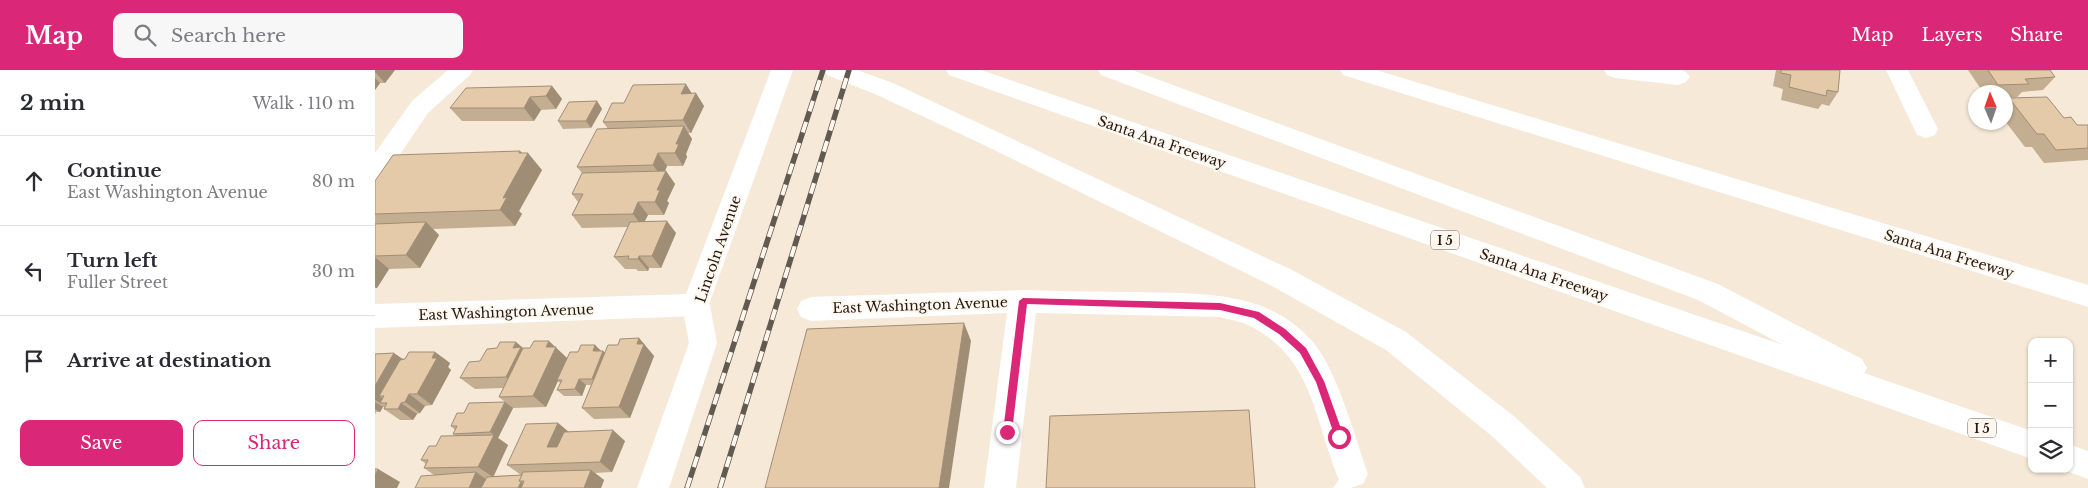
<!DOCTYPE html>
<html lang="en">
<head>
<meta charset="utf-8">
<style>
  :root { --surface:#fff; --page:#f7f7f7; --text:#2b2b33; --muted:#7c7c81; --line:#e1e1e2; --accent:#db2777 }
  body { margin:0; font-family:"Libre Baskerville",serif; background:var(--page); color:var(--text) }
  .controls { position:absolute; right:15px; bottom:15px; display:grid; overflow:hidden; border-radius:10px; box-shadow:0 1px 4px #0004 }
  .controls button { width:45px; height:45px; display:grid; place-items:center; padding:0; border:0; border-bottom:1px solid var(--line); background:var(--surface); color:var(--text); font:25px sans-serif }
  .compass { position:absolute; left:1593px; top:15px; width:45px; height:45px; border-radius:50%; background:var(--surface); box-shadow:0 1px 4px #0004; rotate:358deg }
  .stop { position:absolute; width:15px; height:15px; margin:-11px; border:4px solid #db2777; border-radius:50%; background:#fff }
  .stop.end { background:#db2777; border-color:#fff; box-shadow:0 1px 5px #0008 }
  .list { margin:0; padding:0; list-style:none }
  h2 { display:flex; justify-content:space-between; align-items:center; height:65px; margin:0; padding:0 20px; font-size:21px }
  h2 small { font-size:16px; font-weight:400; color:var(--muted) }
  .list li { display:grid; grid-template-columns:32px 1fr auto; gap:15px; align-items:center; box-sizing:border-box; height:90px; padding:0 20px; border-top:1px solid var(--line) }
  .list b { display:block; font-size:19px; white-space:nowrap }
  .list p { margin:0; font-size:16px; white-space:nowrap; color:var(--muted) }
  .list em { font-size:16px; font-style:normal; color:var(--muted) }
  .actions { display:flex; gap:10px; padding:15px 20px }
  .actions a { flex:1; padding:11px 0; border:1px solid var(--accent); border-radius:10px; text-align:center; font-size:18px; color:var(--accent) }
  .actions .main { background:var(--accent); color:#fff }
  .icon { flex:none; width:28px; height:28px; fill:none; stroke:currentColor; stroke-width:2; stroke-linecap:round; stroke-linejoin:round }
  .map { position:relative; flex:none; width:1713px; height:418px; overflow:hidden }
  header { display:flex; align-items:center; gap:30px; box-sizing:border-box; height:70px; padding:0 25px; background:var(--accent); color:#fff }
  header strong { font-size:24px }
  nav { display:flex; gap:28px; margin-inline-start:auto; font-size:18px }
  .search { width:350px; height:45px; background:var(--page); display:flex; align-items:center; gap:12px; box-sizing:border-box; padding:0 18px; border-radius:10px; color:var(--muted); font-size:19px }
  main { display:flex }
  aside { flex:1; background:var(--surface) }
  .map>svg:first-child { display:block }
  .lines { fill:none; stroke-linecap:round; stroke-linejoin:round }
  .lane { fill:#fff; fill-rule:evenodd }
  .street { fill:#fff; fill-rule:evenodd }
  .secondary { fill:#fff; fill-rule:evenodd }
  .highway { fill:#fff; fill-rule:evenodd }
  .rail-casing { stroke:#615a50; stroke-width:5.5 }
  .rail { stroke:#fff7ed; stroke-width:4; stroke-dasharray:11; stroke-linecap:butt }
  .wall { fill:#c4ae91 }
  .shaded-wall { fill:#a08d76 }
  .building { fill:#e4caa9; stroke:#a08d76 }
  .route { fill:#db2777 }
  .labels { text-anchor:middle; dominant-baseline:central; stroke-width:4; stroke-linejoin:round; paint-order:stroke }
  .shield { fill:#fff7ed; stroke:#635d56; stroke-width:1 }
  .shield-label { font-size:12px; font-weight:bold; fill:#201b15 }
  .street-label { font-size:14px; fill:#201b15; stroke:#fff7ed }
</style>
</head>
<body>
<header>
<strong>Map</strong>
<div class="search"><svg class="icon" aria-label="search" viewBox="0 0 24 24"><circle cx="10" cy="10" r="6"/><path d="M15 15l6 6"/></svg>Search here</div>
<nav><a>Map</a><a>Layers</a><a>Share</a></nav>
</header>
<main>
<aside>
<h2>2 min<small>Walk · 110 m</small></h2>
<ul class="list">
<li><svg class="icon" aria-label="ahead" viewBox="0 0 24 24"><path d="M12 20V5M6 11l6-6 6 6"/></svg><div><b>Continue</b><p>East Washington Avenue</p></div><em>80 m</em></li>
<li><svg class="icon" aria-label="left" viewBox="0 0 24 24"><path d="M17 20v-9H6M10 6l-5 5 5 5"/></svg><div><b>Turn left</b><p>Fuller Street</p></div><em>30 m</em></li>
<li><svg class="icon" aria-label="arrive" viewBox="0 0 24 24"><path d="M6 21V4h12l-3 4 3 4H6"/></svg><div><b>Arrive at destination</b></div></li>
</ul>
<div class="actions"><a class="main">Save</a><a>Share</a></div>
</aside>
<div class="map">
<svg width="1713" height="418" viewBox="0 0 1713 418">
  <rect width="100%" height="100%" fill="#f6e9d8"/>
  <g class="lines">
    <!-- lane -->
    <path class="lane" d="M977 397 983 399 985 404 976 418H958L971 399Z"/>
    <!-- street -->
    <g class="street">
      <path d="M73 0H98L95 5 53 43 9 108 0 111V83L37 31Z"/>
      <path d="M1229 0H1306L1311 2 1315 7 1311 12 1303 15 1240 8 1232 5Z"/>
      <path d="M1511 0H1533L1563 59 1560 65 1551 68 1542 65Z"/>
      <path d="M648 220C686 221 724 222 762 222 825 224 892 219 938 272 962 300 980 367 993 404L988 414 975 418 966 414C939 355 941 289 875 256 866 251 854 250 845 247L661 243 641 418H609L632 243 436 251 426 247 422 239 426 231 436 227Z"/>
      <path d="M321 224 331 227 335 235 342 273 294 418H262L314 273 307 235 311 227Z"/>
    </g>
    <!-- secondary -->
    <path class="secondary" d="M396 0H418L331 243 321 246 0 258V234L311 224Z"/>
    <!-- highway -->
    <g class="highway">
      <path d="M449 0H482L518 13 917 200 1031 262 1140 347 1205 407 1210 418H1172L1118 367 1011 280 897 216 607 74 502 25 452 5Z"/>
      <path d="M571 0H606L1408 275 1323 230 726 5 723 0H757L1343 214 1487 289 1492 298 1489 303 1657 361V389L574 5Z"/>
      <path d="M965 0H1001L1713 215V237L968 5Z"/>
      <path d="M1694 374 1713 381V409L1686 399H1694Z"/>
    </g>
    <defs>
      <g id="rail">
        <path d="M312 418 448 0"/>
        <path d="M345 418 474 0"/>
      </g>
    </defs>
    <!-- rail casing -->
    <use href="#rail" class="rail-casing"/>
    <!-- rail -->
    <use href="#rail" class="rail"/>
  </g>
  <!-- wall -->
  <g class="wall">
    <path d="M0 0H20L10 13H5L0 20Z"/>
    <path d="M1401 0H1463V22L1454 36 1447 34 1443 39 1406 30 1408 19 1398 16Z"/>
    <path d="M1593 0H1675L1680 7 1668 20 1647 22 1642 27 1630 28V22H1608Z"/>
    <path d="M177 16 187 29 181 39 166 40 159 51H87L75 38Z"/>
    <path d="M317 23 329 36 316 63H313L317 69 311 84 312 87 308 96H292L290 101H291L300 114 292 131 294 133 289 145H273L270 151 301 163 286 198H274L273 201H263L261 199H250L239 187 253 157 207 158 197 145 203 132 197 124 207 103 202 97 233 59 228 52 249 33Z"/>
    <path d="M1634 28 1689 48 1702 55H1713V90L1669 93 1657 77H1650L1630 51V32Z"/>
    <path d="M222 31 227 39 216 58 188 59 183 51Z"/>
    <path d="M145 81 167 100 144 141 147 144 140 156 58 159 64 165 45 198 14 199 2 218H0V111Z"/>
    <path d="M264 268 279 286 255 348 219 349 207 338 216 315H211L207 326H189L182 320 185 313 183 311 171 337 137 338 124 327 128 318 100 319 85 308 105 291 180 277 192 288 203 282 220 275 226 281H228L230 283 243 275Z"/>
    <path d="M60 282 75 293 73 297 76 300 57 335 50 336 45 343 42 344 38 350H25L9 339 10 337H8L5 342H1L0 345V284L30 289Z"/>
    <path d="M130 332 138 338 123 368 133 375 119 406 146 405 132 395 183 353 194 362 250 371 237 402 220 403 229 410 226 418H40L59 405 49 398 51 394 46 390 81 366 78 364 80 360 76 356 89 343Z"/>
  </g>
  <!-- shaded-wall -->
  <g class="shaded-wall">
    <path d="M0 0H20L10 13 0 2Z"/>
    <path d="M0 8 5 13 0 20Z"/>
    <path d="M311 14 319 27 321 23 329 36 316 63 308 50 306 24Z"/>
    <path d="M177 16 187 29 181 39 171 26Z"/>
    <path d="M155 27 166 40 159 51 149 38Z"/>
    <path d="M222 31 227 39 216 58 211 51Z"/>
    <path d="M309 56 317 69 311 84 312 87 308 96 300 83 301 74Z"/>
    <path d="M145 81 150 88 153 83 167 100 144 141 147 144 140 156 125 140 128 128Z"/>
    <path d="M283 83 292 96 287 108 278 95Z"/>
    <path d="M291 101 300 114 292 131 294 133 289 145 280 132 282 120Z"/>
    <path d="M263 132 273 145 267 156 258 144Z"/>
    <path d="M292 151 301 163 286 198 277 186Z"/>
    <path d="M51 152 64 165 45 198 31 185Z"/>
    <path d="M264 186 274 198 273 201 263 189Z"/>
    <path d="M0 187 14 199 2 218 0 217Z"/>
    <path d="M589 253 596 271 574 418H564Z"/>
    <path d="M264 268 279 286 255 348 244 337Z"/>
    <path d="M174 271 193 289 171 337 158 326 171 277Z"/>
    <path d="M141 272 154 283 144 318 131 307 138 278Z"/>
    <path d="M220 275 227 282 218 281Z"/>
    <path d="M228 281 235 287 223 315 217 309Z"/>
    <path d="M60 282 75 293 73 297 76 300 57 335 42 324 57 288Z"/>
    <path d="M19 283 35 294 9 326H4L13 332 5 333 0 330V316Z"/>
    <path d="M204 309 211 315 207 326 200 319Z"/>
    <path d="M34 324 50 336 45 343 30 332Z"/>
    <path d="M0 332 8 337 5 342 0 339Z"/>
    <path d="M130 332 138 338 123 368 133 375 118 407 103 397 119 365 115 362Z"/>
    <path d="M26 333 42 344 38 350 23 339Z"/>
    <path d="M183 353 196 364 186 388 172 377Z"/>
    <path d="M238 360 250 371 237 402 225 392Z"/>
    <path d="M3 399 25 412 22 418H0V405Z"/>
    <path d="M216 400 229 410 226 418H209Z"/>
    <path d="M101 402 116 413 113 418H94Z"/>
    <path d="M146 412 154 418H143Z"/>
  </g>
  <!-- building -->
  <g class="building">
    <path d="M1406 0H1465L1463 22 1452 20 1451 26 1414 17 1416 5 1406 3Z"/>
    <path d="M1613 0H1675L1680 7 1650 9 1654 14 1623 15Z"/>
    <path d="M311 14 306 24 321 23 308 50 228 52 237 33H249L258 15Z"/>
    <path d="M177 16 171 26 155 27 149 38H75L91 18Z"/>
    <path d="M1672 27 1689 48 1696 47 1702 55H1713V78L1681 80 1669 64H1662L1634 28Z"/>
    <path d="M222 31 211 51H183L194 32Z"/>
    <path d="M309 56 301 74H304L300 83H283L278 95 202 97 222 59Z"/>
    <path d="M145 81 144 83H153L128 128 132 127 125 140 0 144V111L18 85Z"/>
    <path d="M291 101 282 120H285L280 132H263L258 144 197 145 208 124H197L207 103Z"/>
    <path d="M292 151 277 186H264L263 189H253L254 186 239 187 255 152Z"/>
    <path d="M51 152 31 185 0 186V154Z"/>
    <path d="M589 253 564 418H390L432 259Z"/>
    <path d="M264 268 262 274H269L244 337 207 338 233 275H243L245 269Z"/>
    <path d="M159 271H174L171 277H181L158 326 124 327 148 278H155Z"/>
    <path d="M125 272H141L138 278 146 277 131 307 85 308 94 292 105 291 112 279 122 278Z"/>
    <path d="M206 275H220L218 281H228L217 309H204L200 319 182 320 187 310H182L195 282H203Z"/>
    <path d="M34 282H60L57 288H62L42 324H34L30 332 26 333 23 339H9L12 333H5L9 326H4L25 290 30 289Z"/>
    <path d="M19 283 0 316V284Z"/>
    <path d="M130 332 115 362 78 364 82 356H76L82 343H89L94 333Z"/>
    <path d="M874 340 880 418H671L675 346Z"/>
    <path d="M183 353 172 377H182L189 362 238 360 225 392 132 395 151 354Z"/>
    <path d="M119 365 103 397 49 398 53 390H46L54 376H61L66 366Z"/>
    <path d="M0 399H3L0 405Z"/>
    <path d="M216 400 209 418H146L149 411H144L148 402Z"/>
    <path d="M101 402 94 418H40L46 406Z"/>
    <path d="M147 405 144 411 146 412 143 418H106L112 407Z"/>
  </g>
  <!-- route -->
  <path class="route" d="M648 228 845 233 884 242 910 259 931 278 949 311 969 367 968 370H961L941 312 925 283 904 264 879 248 845 240 652 234 637 362 632 366 629 365 628 362 644 231Z"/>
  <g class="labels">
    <!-- shield labels -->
    <g class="shield">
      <rect x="1056" y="160.5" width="28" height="19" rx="4"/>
      <rect x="1593" y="348.5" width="28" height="19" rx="4"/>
    </g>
    <g class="shield-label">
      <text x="1070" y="170">I 5</text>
      <text x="1607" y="358">I 5</text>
    </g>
    <!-- street labels -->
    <g class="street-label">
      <text transform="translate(787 72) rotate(19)">Santa Ana Freeway</text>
      <text transform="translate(343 179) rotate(-71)">Lincoln Avenue</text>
      <text transform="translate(1574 184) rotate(17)">Santa Ana Freeway</text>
      <text transform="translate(1169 205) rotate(19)">Santa Ana Freeway</text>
      <text transform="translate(545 235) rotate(-2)">East Washington Avenue</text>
      <text transform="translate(131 242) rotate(-2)">East Washington Avenue</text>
    </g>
  </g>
</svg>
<div class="controls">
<button>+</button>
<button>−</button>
<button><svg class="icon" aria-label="layers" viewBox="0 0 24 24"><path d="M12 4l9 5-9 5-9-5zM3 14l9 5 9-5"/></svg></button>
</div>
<svg class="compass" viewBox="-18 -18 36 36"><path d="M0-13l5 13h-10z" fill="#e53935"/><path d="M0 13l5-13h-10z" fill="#7c7c81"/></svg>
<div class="stop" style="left:964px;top:367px"></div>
<div class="stop end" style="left:632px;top:362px"></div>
</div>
</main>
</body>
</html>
